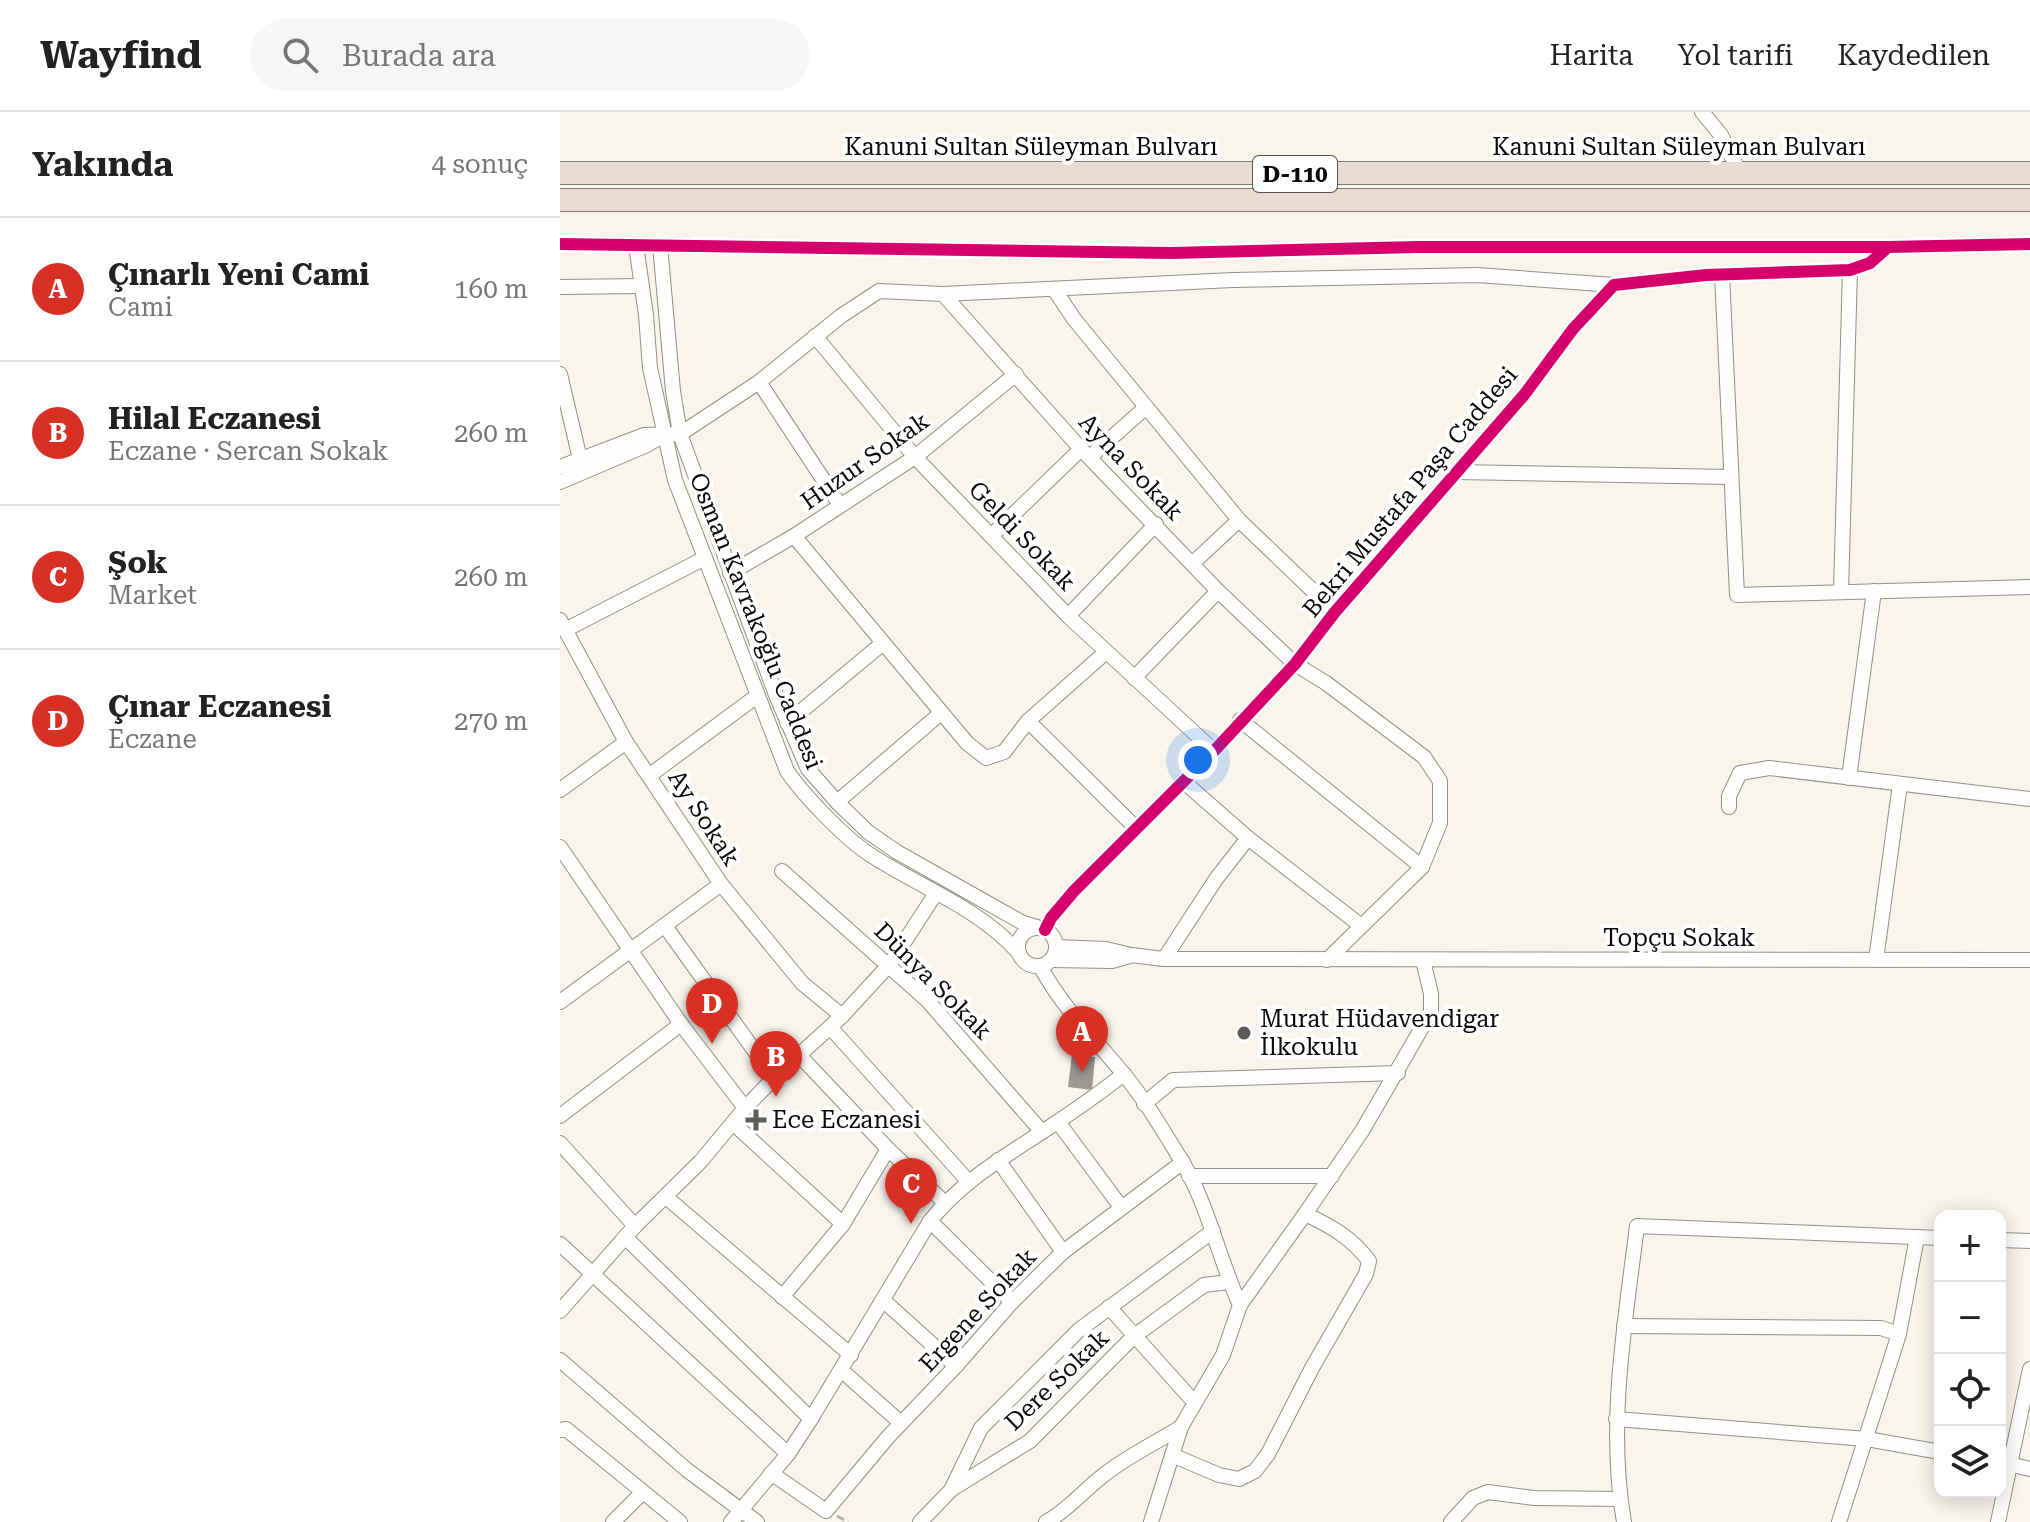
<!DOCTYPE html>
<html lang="tr">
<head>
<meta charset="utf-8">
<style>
  :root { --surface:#fff; --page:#f6f6f6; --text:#222; --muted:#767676; --line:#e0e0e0; --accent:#d93025 }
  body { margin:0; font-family:"Roboto Serif",serif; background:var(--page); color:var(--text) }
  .controls { position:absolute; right:24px; bottom:24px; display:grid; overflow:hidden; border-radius:16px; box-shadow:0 4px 20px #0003 }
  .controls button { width:72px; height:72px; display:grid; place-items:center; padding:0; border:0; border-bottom:2px solid var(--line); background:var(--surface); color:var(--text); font:40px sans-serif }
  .you { position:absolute; left:638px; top:648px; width:28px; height:28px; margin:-20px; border:6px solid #fff; border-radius:50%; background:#1a73e8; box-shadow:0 0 0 12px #1a73e833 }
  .badge { display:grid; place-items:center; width:52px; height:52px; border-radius:50%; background:var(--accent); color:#fff; font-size:26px; font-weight:700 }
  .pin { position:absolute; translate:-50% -66px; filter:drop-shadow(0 2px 4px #0008) }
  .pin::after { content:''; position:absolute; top:42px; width:28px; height:24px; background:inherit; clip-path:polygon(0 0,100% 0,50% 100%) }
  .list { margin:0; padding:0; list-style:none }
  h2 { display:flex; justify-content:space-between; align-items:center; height:104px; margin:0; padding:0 32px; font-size:34px }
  h2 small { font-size:26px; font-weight:400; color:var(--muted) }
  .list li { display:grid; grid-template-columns:52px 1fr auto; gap:24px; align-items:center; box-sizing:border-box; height:144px; padding:0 32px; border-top:2px solid var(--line) }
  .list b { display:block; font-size:30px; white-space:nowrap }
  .list p { margin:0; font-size:26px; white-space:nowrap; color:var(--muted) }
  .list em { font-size:26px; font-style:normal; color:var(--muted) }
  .icon { flex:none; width:44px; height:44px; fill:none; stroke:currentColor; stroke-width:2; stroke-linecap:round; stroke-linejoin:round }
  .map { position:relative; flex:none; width:1470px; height:1410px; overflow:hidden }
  header { display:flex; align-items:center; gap:48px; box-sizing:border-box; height:112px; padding:0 40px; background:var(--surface); border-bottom:2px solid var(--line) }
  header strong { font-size:38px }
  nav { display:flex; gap:44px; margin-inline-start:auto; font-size:28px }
  .search { width:560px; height:72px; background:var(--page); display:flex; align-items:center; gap:20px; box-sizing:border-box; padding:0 28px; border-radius:44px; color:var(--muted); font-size:30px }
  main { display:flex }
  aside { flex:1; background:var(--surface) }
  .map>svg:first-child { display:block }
  .building { fill:#9b9892 }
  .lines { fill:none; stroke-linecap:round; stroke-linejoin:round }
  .minor-casing { stroke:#918f8b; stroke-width:16 }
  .highway-casing { stroke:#7e7d78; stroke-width:24 }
  .path { stroke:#b6b5b4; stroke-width:3; stroke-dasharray:8 4; stroke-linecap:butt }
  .minor { stroke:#fefefc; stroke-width:14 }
  .highway { stroke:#e9dbd2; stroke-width:22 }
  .cycleway-casing { stroke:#fff; stroke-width:17 }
  .cycleway { stroke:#d6006c; stroke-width:12 }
  .poi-dot { fill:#5d5c58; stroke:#fff; stroke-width:3 }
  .labels { text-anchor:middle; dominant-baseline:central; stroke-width:8; stroke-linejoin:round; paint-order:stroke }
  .shield { fill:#fff; stroke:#535353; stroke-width:2 }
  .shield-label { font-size:22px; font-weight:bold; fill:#090909 }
  .street-label { font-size:24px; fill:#090909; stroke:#fff }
  .poi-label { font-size:24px; fill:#090909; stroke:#fff; text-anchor:start }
</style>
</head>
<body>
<header>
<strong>Wayfind</strong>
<div class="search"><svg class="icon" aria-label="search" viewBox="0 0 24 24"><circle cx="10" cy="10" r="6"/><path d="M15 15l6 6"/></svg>Burada ara</div>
<nav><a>Harita</a><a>Yol tarifi</a><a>Kaydedilen</a></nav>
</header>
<main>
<aside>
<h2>Yakında<small>4 sonuç</small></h2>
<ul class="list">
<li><span class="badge">A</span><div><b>Çınarlı Yeni Cami</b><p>Cami</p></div><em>160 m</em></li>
<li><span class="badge">B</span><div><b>Hilal Eczanesi</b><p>Eczane · Sercan Sokak</p></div><em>260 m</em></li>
<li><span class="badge">C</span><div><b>Şok</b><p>Market</p></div><em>260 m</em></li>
<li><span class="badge">D</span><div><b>Çınar Eczanesi</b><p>Eczane</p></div><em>270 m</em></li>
</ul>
</aside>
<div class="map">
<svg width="1470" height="1410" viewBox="0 0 1470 1410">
  <rect width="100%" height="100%" fill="#f9f5ec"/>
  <!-- building -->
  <path class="building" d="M512 942 535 945 532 978 508 975Z"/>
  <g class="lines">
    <defs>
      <g id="minor">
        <path d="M1142 0 1161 23 1180 61"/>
        <path d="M0 132 611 141 857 135H1328L1470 132"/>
        <path d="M76 133 86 203 90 256 115 368 227 659C244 684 284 725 309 742 359 775 418 795 458 840"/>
        <path d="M100 133 113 279 120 322 216 583 248 657 277 690 308 720 337 740 463 811 477 815"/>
        <path d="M1162 162 1177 483 1470 475"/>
        <path d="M0 175 82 174"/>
        <path d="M494 177 514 207 679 408 775 500"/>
        <path d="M383 182 521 337 658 479 735 552 766 571 864 645 880 669V711L862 755 767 848"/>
        <path d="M255 224 355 345 508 504 654 639"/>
        <path d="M0 262 20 347"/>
        <path d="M199 270 280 393"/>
        <path d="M530 345 585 296"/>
        <path d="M0 355 84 323 120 322 199 270 281 204 319 179 383 182 673 168 917 163 1054 173"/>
        <path d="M896 360 1171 365"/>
        <path d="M0 370 87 333 102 324"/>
        <path d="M432 423 521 337"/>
        <path d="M234 424 407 631 426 646 444 640 468 609 546 540"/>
        <path d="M633 451 679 408"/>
        <path d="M170 461 234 424 355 345 456 262"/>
        <path d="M1281 480 1290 158"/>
        <path d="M508 504 596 412"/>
        <path d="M0 508 66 630 161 772 242 871 282 904"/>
        <path d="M5 518 145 446"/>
        <path d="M574 566 658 479"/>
        <path d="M680 608 862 755"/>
        <path d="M468 609 577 717"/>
        <path d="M227 611 323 531"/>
        <path d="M90 663 197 584"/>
        <path d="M1289 666 1314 479"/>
        <path d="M623 669 688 726 800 813"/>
        <path d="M0 678 66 630"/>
        <path d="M277 690 381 601"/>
        <path d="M1169 695V684L1180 661 1209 656 1470 687"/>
        <path d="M0 735 121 912 185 996"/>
        <path d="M222 759 367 888 482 1020"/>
        <path d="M105 814 214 966"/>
        <circle cx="477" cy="835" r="19"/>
        <path d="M485 818 491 806 514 779 654 639 735 552 775 500 964 283 1013 217 1054 173 1146 163 1290 158 1310 151 1328 135"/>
        <path d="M496 835 546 837 571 843 604 847 1470 848"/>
        <path d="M604 847 656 767 688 726"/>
        <path d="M491 848 552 849 570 844"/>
        <path d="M1316 848 1340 672"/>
        <path d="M480 854C502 895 533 925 562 960 584 986 602 1017 620 1046 648 1091 658 1145 680 1193L663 1243 621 1315 591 1410"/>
        <path d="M0 890 161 772"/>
        <path d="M270 915 408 1069"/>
        <path d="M239 943 328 1037 385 1091"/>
        <path d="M584 992 613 968 838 961"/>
        <path d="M0 1004 121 912"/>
        <path d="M498 1010 561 1095"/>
        <path d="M173 1011 283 1112"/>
        <path d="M0 1031 75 1114"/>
        <path d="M438 1048 503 1140"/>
        <path d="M629 1064H772"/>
        <path d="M106 1085 291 1243"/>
        <path d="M745 1102 802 1019 871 900V882L863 848"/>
        <path d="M370 1109 452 1190"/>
        <path d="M65 1125 251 1307"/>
        <path d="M1440 1128 1470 1129"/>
        <path d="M0 1132 228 1342"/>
        <path d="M222 1185 283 1112 328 1037"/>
        <path d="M324 1189 396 1254"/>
        <path d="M549 1195 634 1290"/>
        <path d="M0 1199 75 1114 141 1049 185 996 214 966 282 904 330 852 376 781"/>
        <path d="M1064 1214 1321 1216 1339 1222"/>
        <path d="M0 1248 127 1358 197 1410"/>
        <path d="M281 1258 341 1311"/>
        <path d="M1056 1307 1307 1327 1380 1340"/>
        <path d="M0 1318 6 1317 120 1410"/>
        <path d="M612 1343 659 1363 679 1367 695 1359 708 1342 752 1256 806 1162 809 1149C792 1126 771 1114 745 1102L680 1193"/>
        <path d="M1440 1350 1470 1357"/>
        <path d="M211 1361 266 1399 328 1325 396 1254 452 1190 503 1140 623 1050"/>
        <path d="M392 1376 421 1316 519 1218 653 1119"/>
        <path d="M53 1410 83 1380"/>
        <path d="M171 1410 228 1342 251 1307 370 1109C401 1070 441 1047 482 1020 510 1002 537 983 564 962"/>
        <path d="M360 1410 392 1377 470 1329 573 1225 644 1173 669 1170"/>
        <path d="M486 1410C508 1398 521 1381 540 1366 565 1345 594 1332 621 1315"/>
        <path d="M891 1410 913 1386 928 1380 974 1386 1060 1387"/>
        <path d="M1064 1410C1047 1312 1065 1211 1077 1114L1380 1126"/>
        <path d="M1279 1410 1339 1222 1357 1125"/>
        <path d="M1438 1410 1470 1257"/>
      </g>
      <g id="highway">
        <path d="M0 61H1470"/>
        <path d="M0 88H1470"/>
      </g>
    </defs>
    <!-- minor casing -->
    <use href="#minor" class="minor-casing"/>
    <!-- highway casing -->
    <use href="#highway" class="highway-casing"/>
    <!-- path -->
    <path class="path" d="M277 1404 288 1410"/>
    <!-- minor -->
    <use href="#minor" class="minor"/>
    <!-- highway -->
    <use href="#highway" class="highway"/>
    <defs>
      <g id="cycleway">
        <path d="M0 132 611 141 857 135H1328L1470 132"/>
        <path d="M485 818 491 806 514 779 654 639 735 552 775 500 964 283 1013 217 1054 173 1146 163 1290 158 1310 151 1328 135"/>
      </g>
    </defs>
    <!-- cycleway casing -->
    <use href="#cycleway" class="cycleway-casing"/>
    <!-- cycleway -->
    <use href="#cycleway" class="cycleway"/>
  </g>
  <!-- markers -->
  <g class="poi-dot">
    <circle cx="684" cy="921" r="8"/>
    <path d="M192 996h8v8h8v8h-8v8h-8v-8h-8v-8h8z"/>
  </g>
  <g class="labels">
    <!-- shield labels -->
    <rect class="shield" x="693" y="44" width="84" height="36" rx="6"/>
    <g class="shield-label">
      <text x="735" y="62">D-110</text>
    </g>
    <!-- street labels -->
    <g class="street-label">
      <text x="471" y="35">Kanuni Sultan Süleyman Bulvarı</text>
      <text x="1119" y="35">Kanuni Sultan Süleyman Bulvarı</text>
      <text transform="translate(305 349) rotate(-35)">Huzur Sokak</text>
      <text transform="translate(571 355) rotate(46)">Ayna Sokak</text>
      <text transform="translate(850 380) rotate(-50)">Bekri Mustafa Paşa Caddesi</text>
      <text transform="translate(462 424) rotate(46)">Geldi Sokak</text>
      <text transform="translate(196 509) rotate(68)">Osman Kavrakoğlu Caddesi</text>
      <text transform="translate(144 706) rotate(57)">Ay Sokak</text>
      <text x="1119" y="826">Topçu Sokak</text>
      <text transform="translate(373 869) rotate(45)">Dünya Sokak</text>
      <text transform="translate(418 1198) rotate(-47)">Ergene Sokak</text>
      <text transform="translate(497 1268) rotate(-44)">Dere Sokak</text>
    </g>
    <!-- poi labels -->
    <g class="poi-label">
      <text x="700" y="907">Murat Hüdavendigar<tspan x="700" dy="28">İlkokulu</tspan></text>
      <text x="212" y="1008">Ece Eczanesi</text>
    </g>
  </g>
</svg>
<div class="controls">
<button>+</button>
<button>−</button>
<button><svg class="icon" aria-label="locate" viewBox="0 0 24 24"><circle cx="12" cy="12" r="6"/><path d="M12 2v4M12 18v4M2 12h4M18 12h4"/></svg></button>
<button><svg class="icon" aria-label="layers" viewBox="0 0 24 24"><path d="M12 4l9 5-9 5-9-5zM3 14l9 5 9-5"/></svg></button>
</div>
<div class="you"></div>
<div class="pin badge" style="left:522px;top:960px">A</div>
<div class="pin badge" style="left:216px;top:985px">B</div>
<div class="pin badge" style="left:351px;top:1112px">C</div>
<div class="pin badge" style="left:152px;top:932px">D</div>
</div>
</main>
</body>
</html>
